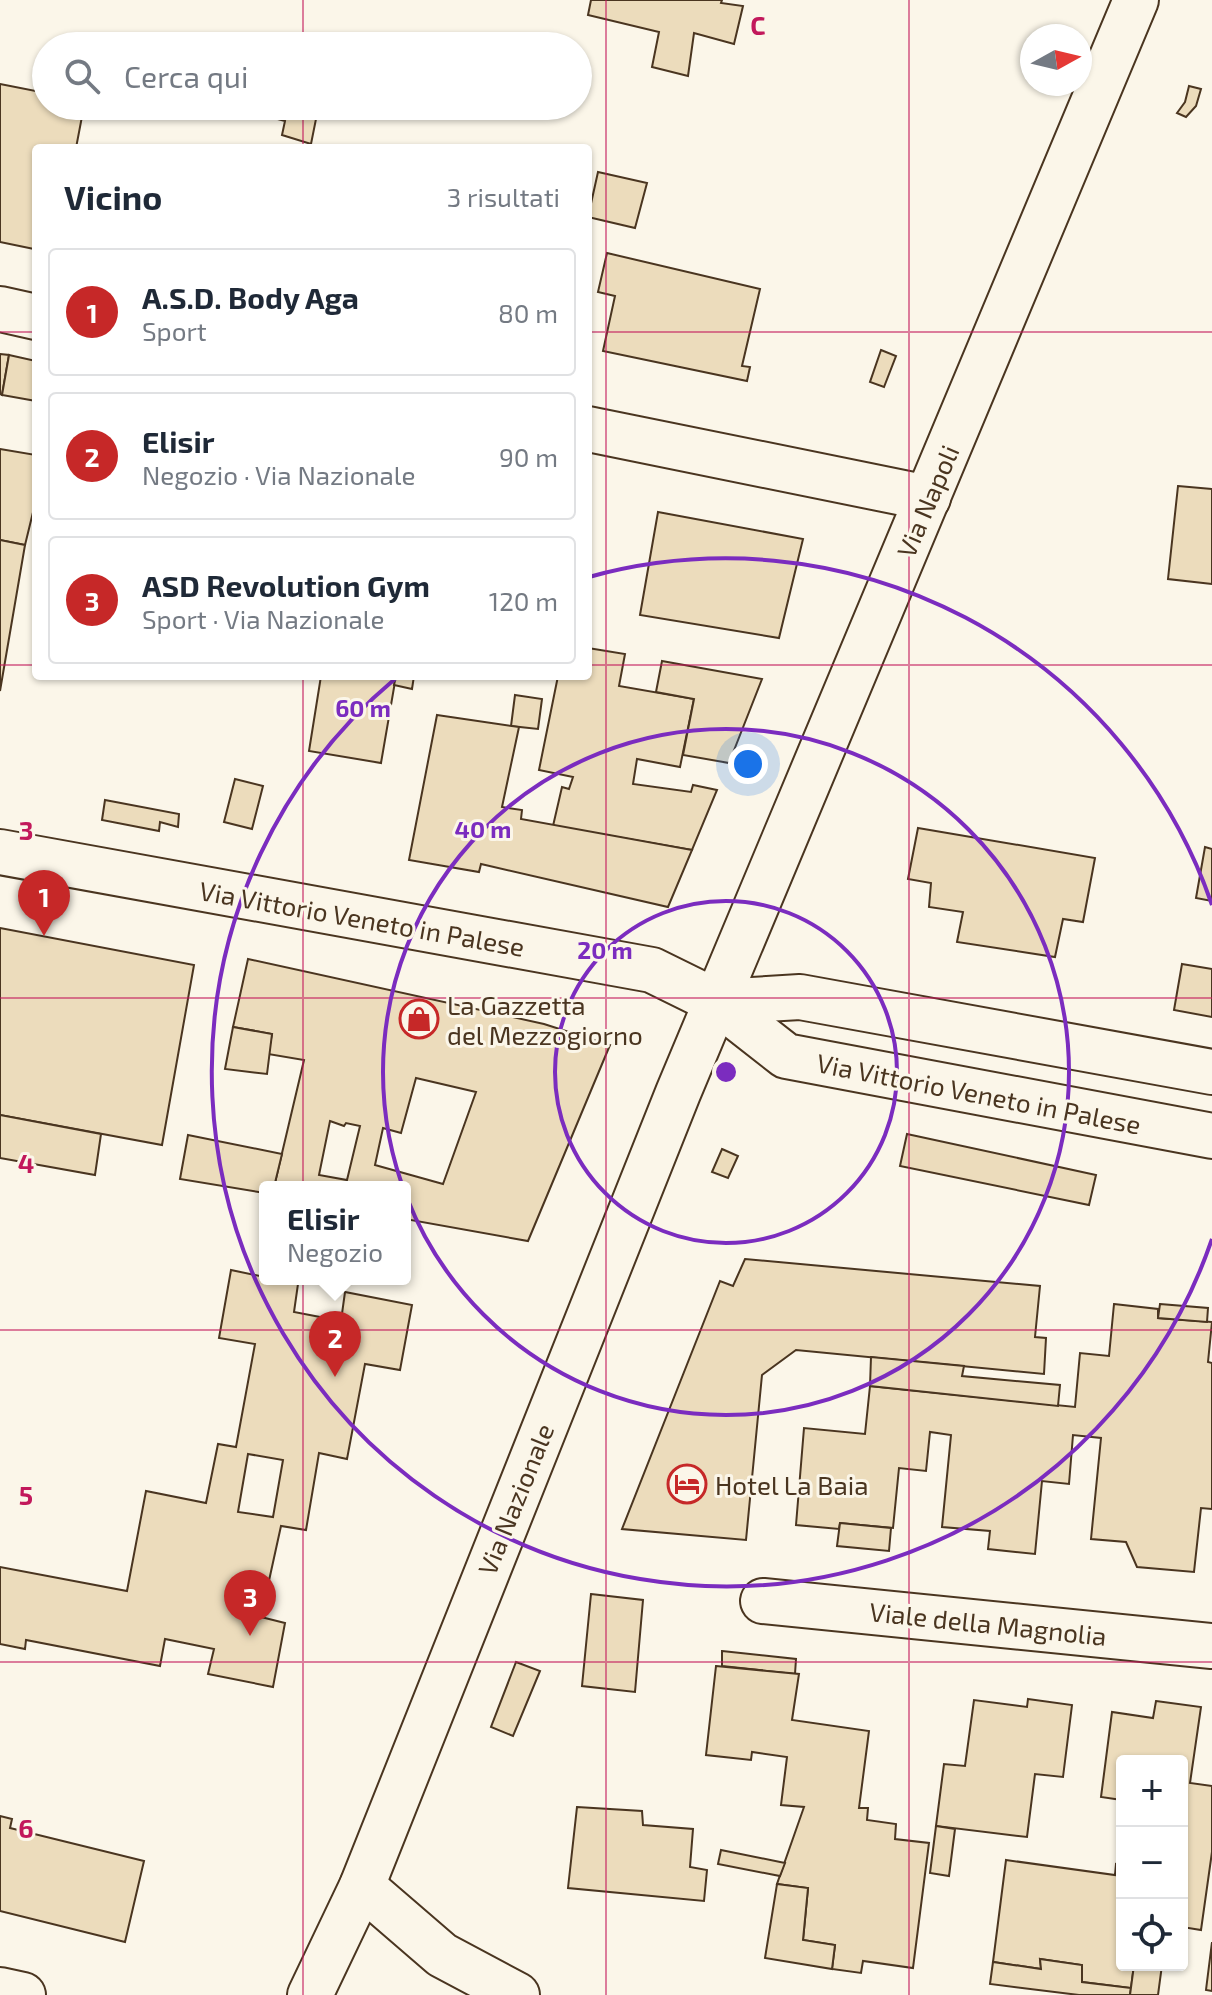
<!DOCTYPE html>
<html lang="it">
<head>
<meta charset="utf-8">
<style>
  :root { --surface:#fff; --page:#f2f2f3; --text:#1f2937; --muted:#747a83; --line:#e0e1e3; --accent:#c62828 }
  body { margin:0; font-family:"Exo 2",sans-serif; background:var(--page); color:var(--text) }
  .controls { position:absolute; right:24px; bottom:24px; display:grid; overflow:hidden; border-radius:8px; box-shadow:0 2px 6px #0004 }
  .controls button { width:72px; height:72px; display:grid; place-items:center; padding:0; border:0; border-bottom:2px solid var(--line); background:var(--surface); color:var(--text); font:40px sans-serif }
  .compass { position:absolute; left:1020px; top:24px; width:72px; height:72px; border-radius:50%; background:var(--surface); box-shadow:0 2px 6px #0004; rotate:82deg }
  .you { position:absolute; left:748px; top:764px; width:28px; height:28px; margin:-20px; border:6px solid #fff; border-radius:50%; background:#1a73e8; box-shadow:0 0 0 12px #1a73e833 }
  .badge { display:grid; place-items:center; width:52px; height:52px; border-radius:50%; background:var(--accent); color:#fff; font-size:26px; font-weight:700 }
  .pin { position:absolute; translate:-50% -66px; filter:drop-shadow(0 2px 4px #0008) }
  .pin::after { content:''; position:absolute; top:42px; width:28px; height:24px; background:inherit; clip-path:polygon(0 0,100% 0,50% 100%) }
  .popup { position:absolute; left:259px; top:1181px; width:152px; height:104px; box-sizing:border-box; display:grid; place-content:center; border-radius:8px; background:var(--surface); filter:drop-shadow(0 2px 6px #0005); font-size:26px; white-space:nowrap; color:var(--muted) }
  .popup b { font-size:30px; color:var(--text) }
  .popup::after { content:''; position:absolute; left:50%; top:100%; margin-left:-16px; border:16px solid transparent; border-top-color:var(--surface) }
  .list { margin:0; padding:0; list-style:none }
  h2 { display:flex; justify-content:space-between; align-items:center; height:104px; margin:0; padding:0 32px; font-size:34px }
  h2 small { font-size:26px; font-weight:400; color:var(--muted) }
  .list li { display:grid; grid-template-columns:52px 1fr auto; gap:24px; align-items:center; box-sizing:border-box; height:128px; margin:0 16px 16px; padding:0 16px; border:2px solid var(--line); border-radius:8px }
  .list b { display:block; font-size:30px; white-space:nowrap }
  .list p { margin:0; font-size:26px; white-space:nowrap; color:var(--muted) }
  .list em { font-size:26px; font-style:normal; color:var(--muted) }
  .icon { flex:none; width:44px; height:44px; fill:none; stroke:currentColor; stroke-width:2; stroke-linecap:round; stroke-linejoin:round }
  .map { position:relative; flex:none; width:1212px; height:1995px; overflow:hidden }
  .search { position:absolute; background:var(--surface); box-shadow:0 2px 6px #0004; left:32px; top:32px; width:560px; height:88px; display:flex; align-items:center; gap:20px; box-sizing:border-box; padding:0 28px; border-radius:44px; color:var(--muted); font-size:30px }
  .panel { position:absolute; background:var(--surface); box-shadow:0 2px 6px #0004; left:32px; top:144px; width:560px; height:536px; border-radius:8px }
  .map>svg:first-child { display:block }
  .building { fill:#ecdcbc; stroke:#4a3520; stroke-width:2; fill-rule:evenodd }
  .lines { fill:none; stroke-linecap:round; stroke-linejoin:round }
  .minor-casing { stroke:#4a3520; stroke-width:48 }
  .tertiary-casing { stroke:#4a3520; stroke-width:48 }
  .minor { stroke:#fbf6e9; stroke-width:44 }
  .tertiary { stroke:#fbf6e9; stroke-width:44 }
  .grid { fill:none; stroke:#c2185b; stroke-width:2; stroke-opacity:0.55 }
  .ring { fill:none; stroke:#7b2cbf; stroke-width:4 }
  .labels { text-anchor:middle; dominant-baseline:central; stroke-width:6; stroke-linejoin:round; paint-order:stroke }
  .street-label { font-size:26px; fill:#4a3520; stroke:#fbf6e9 }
  .poi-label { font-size:26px; fill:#4a3520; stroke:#fbf6e9; text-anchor:start }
  .grid-label { font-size:26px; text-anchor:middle; font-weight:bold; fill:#c2185b; stroke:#fbf6e9; stroke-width:6; stroke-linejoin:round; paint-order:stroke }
  .centre { fill:#7b2cbf; stroke:#fbf6e9; stroke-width:4 }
  .ring-label { font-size:24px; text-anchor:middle; font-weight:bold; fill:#7b2cbf; stroke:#fbf6e9; stroke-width:6; stroke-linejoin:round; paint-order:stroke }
</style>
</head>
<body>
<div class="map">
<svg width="1212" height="1995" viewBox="0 0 1212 1995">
  <rect width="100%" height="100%" fill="#fbf6e9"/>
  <!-- building -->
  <g class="building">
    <path d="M591 0H722L721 3 743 6 734 44 694 33 688 76 652 67 659 32 588 15Z"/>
    <path d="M0 84 46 93V106H84L76 148H36L34 249 0 242Z"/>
    <path d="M1189 86 1201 89 1196 106 1186 117 1177 113 1185 102Z"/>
    <path d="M249 106H306L318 109 311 144 282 135 285 121 248 111Z"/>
    <path d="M598 172 647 183 635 228 588 217Z"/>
    <path d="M607 253 760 289 742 366 750 367 747 381 603 351 615 296 598 292Z"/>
    <path d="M881 350 896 356 884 387 870 382Z"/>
    <path d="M0 354 9 355 2 395 0 394Z"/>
    <path d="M9 355 36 361V401L2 395Z"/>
    <path d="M0 449 36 455V500L25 545 0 540Z"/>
    <path d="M1178 486 1212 489V584L1168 579Z"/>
    <path d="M658 512 803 539 779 638 640 615Z"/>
    <path d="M0 540 25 545 0 691Z"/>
    <path d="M588 648 625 654 619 686 694 699 680 767 637 759 633 784 691 792 693 785 717 790 692 850 553 826 562 787 569 789 573 777 539 770 558 676H588Z"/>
    <path d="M662 661 762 679 729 763 683 755 694 699 656 692Z"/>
    <path d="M321 676H396L381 763 309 751Z"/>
    <path d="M396 676H414L412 689 394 685Z"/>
    <path d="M515 695 542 699 538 729 511 726Z"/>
    <path d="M437 715 519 727 502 807 522 810 521 819 692 850 668 907 481 864 479 872 409 860Z"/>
    <path d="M235 779 263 786 252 829 224 822Z"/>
    <path d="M105 800 179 814 178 827 160 822 159 831 102 820Z"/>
    <path d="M918 828 1095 858 1083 922 1063 919 1055 957 957 942 963 912 929 907 931 883 908 879Z"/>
    <path d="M1205 847 1212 849V901L1196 898Z"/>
    <path d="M0 928 194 965 162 1145 0 1115Z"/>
    <path d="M248 959 544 1024 610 1045 528 1241 405 1219V1187H274L304 1060 268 1054 272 1034 233 1027ZM416 1078 476 1092 443 1184 375 1165 383 1128 401 1133ZM330 1121 344 1126 346 1123 360 1126 347 1180 319 1175Z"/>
    <path d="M1182 964 1212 969V1017L1174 1010Z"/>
    <path d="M233 1027 272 1034 267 1074 225 1069Z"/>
    <path d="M0 1115 101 1134 95 1175 0 1158Z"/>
    <path d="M907 1134 1096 1175 1089 1205 900 1166Z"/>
    <path d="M188 1135 282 1154 274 1187H265V1193L180 1179Z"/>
    <path d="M722 1149 738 1156 728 1178 712 1172Z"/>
    <path d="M745 1259 1040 1286 1035 1337 1046 1338 1044 1374 796 1350 762 1375 746 1540 622 1529 720 1281 733 1286Z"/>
    <path d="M231 1270 298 1284 294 1312 341 1321 345 1292 412 1305 400 1370 365 1364 347 1459 319 1453 306 1530 281 1526 261 1617 285 1623 273 1687 208 1674 214 1649 165 1639 160 1666 26 1640 25 1649 0 1644V1567L127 1591 146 1491 206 1503 218 1444 236 1447 255 1344 219 1338ZM248 1454 283 1460 273 1517 238 1512Z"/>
    <path d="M1114 1304 1158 1309V1318L1212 1322 1208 1362 1212 1363V1509L1201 1508 1194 1572 1137 1567 1126 1542 1091 1539 1101 1438 1073 1435 1069 1484 1042 1481 1035 1554 988 1549 990 1531 942 1527 951 1435 930 1432 926 1471 899 1468 893 1528 840 1523 839 1529 796 1525 804 1428 865 1434 870 1386 1075 1407 1080 1353 1109 1356Z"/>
    <path d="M1160 1304 1208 1308 1207 1322 1158 1318Z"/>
    <path d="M871 1357 964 1366 962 1376 1060 1385 1058 1406 870 1386Z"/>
    <path d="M840 1523 891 1528 889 1551 837 1546Z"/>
    <path d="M591 1594 643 1600 635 1692 582 1686Z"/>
    <path d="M722 1651 796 1659 795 1674 722 1666Z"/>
    <path d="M516 1662 540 1671 513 1736 491 1727Z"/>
    <path d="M716 1666 799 1674 792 1720 869 1731 859 1808H868L867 1820 896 1824 895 1839 929 1843 913 1968 863 1961 861 1973 832 1969 835 1945 803 1940 808 1888 777 1884 804 1807 781 1805 787 1757 752 1752 751 1760 706 1755Z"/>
    <path d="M1028 1699 1072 1705 1063 1777 1035 1774 1027 1837 936 1826 944 1764 965 1766 974 1700 1027 1707Z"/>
    <path d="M1156 1701 1201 1707 1190 1783 1212 1786V1852L1201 1930 1182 1927V1761H1122V1800L1101 1797 1112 1712 1153 1718Z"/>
    <path d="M577 1807 642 1811 643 1825 693 1829 690 1867 707 1870 704 1901 568 1888Z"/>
    <path d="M0 1816 12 1819 10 1828 144 1861 125 1942 0 1911Z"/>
    <path d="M936 1826 955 1829 949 1876 930 1873Z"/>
    <path d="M721 1850 785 1863 780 1876 718 1864Z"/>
    <path d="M1006 1860 1115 1875 1116 1864 1122 1865V1965H1134L1131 1988 1082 1982V1965L1040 1959 1041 1969 993 1962Z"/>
    <path d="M777 1884 808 1888 803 1940 835 1945 832 1969 765 1958Z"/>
    <path d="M1212 1942V1991L1206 1990Z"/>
    <path d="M1040 1959 1082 1965V1982L1131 1988 1130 1995H1079L990 1984 993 1962 1041 1969Z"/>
    <path d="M1134 1965H1162L1158 1995H1130Z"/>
  </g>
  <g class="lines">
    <defs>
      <g id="minor">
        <path d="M0 309 36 317"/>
        <path d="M588 429 928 498"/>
        <path d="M0 852 652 970 717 1002 786 1056 1212 1136"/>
        <path d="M717 1002 800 997 1212 1072"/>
        <path d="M763 1601 1212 1646"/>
        <path d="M362 1886 442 1955 517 1995"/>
        <path d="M0 1990 23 1995"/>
      </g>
      <path id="tertiary" d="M310 1995 362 1886 678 1093 1136 0"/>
    </defs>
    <!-- minor casing -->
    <use href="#minor" class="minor-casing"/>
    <!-- tertiary casing -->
    <use href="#tertiary" class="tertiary-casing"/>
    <!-- minor -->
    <use href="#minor" class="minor"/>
    <!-- tertiary -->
    <use href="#tertiary" class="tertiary"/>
  </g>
  <!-- grid -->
  <path class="grid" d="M303 0V46M606 0V1995M909 0V1995M303 106V148M0 332H36M588 332H1212M0 665H36M588 665H1212M303 676V1995M0 998H1212M0 1330H1212M0 1662H1212"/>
  <!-- distance rings -->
  <g class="ring">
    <circle cx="726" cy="1072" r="171"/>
    <circle cx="726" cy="1072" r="343"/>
    <path d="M1212 1239A514 514 0 1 1 396 678M589 577A514 514 0 0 1 1212 905"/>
  </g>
  <!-- icons -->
  <defs>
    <symbol id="shop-ring" viewBox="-11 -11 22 22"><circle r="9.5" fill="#fbf6e9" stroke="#c62828" stroke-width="1.5"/><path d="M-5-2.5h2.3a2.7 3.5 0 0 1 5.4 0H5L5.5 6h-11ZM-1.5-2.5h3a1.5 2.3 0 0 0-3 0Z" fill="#c62828"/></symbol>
    <symbol id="hotel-ring" viewBox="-11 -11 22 22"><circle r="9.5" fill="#fbf6e9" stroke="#c62828" stroke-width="1.5"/><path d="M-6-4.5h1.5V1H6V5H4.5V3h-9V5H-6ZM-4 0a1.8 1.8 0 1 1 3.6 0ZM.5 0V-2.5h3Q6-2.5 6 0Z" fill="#c62828"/></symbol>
  </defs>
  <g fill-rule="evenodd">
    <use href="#shop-ring" x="397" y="997" width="44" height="44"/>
    <use href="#hotel-ring" x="665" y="1462" width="44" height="44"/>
  </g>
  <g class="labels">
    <!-- street labels -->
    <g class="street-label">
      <text transform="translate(927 501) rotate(-67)">Via Napoli</text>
      <text transform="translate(362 918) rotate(10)">Via Vittorio Veneto in Palese</text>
      <text transform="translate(979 1093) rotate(11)">Via Vittorio Veneto in Palese</text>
      <text transform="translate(515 1499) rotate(-68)">Via Nazionale</text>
      <text transform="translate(988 1623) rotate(6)">Viale della Magnolia</text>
    </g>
    <!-- poi labels -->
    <g class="poi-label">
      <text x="447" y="1004">La Gazzetta<tspan x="447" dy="30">del Mezzogiorno</tspan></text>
      <text x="715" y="1484">Hotel La Baia</text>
    </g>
  </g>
  <g class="grid-label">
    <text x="758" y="35">C</text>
    <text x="26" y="840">3</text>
    <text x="26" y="1173">4</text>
    <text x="26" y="1505">5</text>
    <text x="26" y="1838">6</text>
  </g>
  <circle cx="726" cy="1072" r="12" class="centre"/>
  <g class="ring-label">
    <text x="363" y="717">60 m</text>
    <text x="483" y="838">40 m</text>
    <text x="605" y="959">20 m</text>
  </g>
</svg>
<div class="controls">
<button>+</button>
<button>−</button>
<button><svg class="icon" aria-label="locate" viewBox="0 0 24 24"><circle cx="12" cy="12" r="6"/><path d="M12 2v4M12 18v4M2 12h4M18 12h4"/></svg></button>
</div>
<svg class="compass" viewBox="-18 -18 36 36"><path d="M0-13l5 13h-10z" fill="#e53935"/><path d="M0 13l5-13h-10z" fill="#747a83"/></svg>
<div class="you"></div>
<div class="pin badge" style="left:44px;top:936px">1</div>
<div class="pin badge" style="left:335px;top:1377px">2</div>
<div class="popup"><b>Elisir</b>Negozio</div>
<div class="pin badge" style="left:250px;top:1636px">3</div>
<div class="search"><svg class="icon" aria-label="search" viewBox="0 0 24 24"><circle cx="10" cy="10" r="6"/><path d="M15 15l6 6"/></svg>Cerca qui</div>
<section class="panel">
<h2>Vicino<small>3 risultati</small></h2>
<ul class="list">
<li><span class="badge">1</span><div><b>A.S.D. Body Aga</b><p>Sport</p></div><em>80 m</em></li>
<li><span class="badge">2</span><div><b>Elisir</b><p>Negozio · Via Nazionale</p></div><em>90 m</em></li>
<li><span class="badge">3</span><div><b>ASD Revolution Gym</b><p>Sport · Via Nazionale</p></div><em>120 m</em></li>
</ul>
</section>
</div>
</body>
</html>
